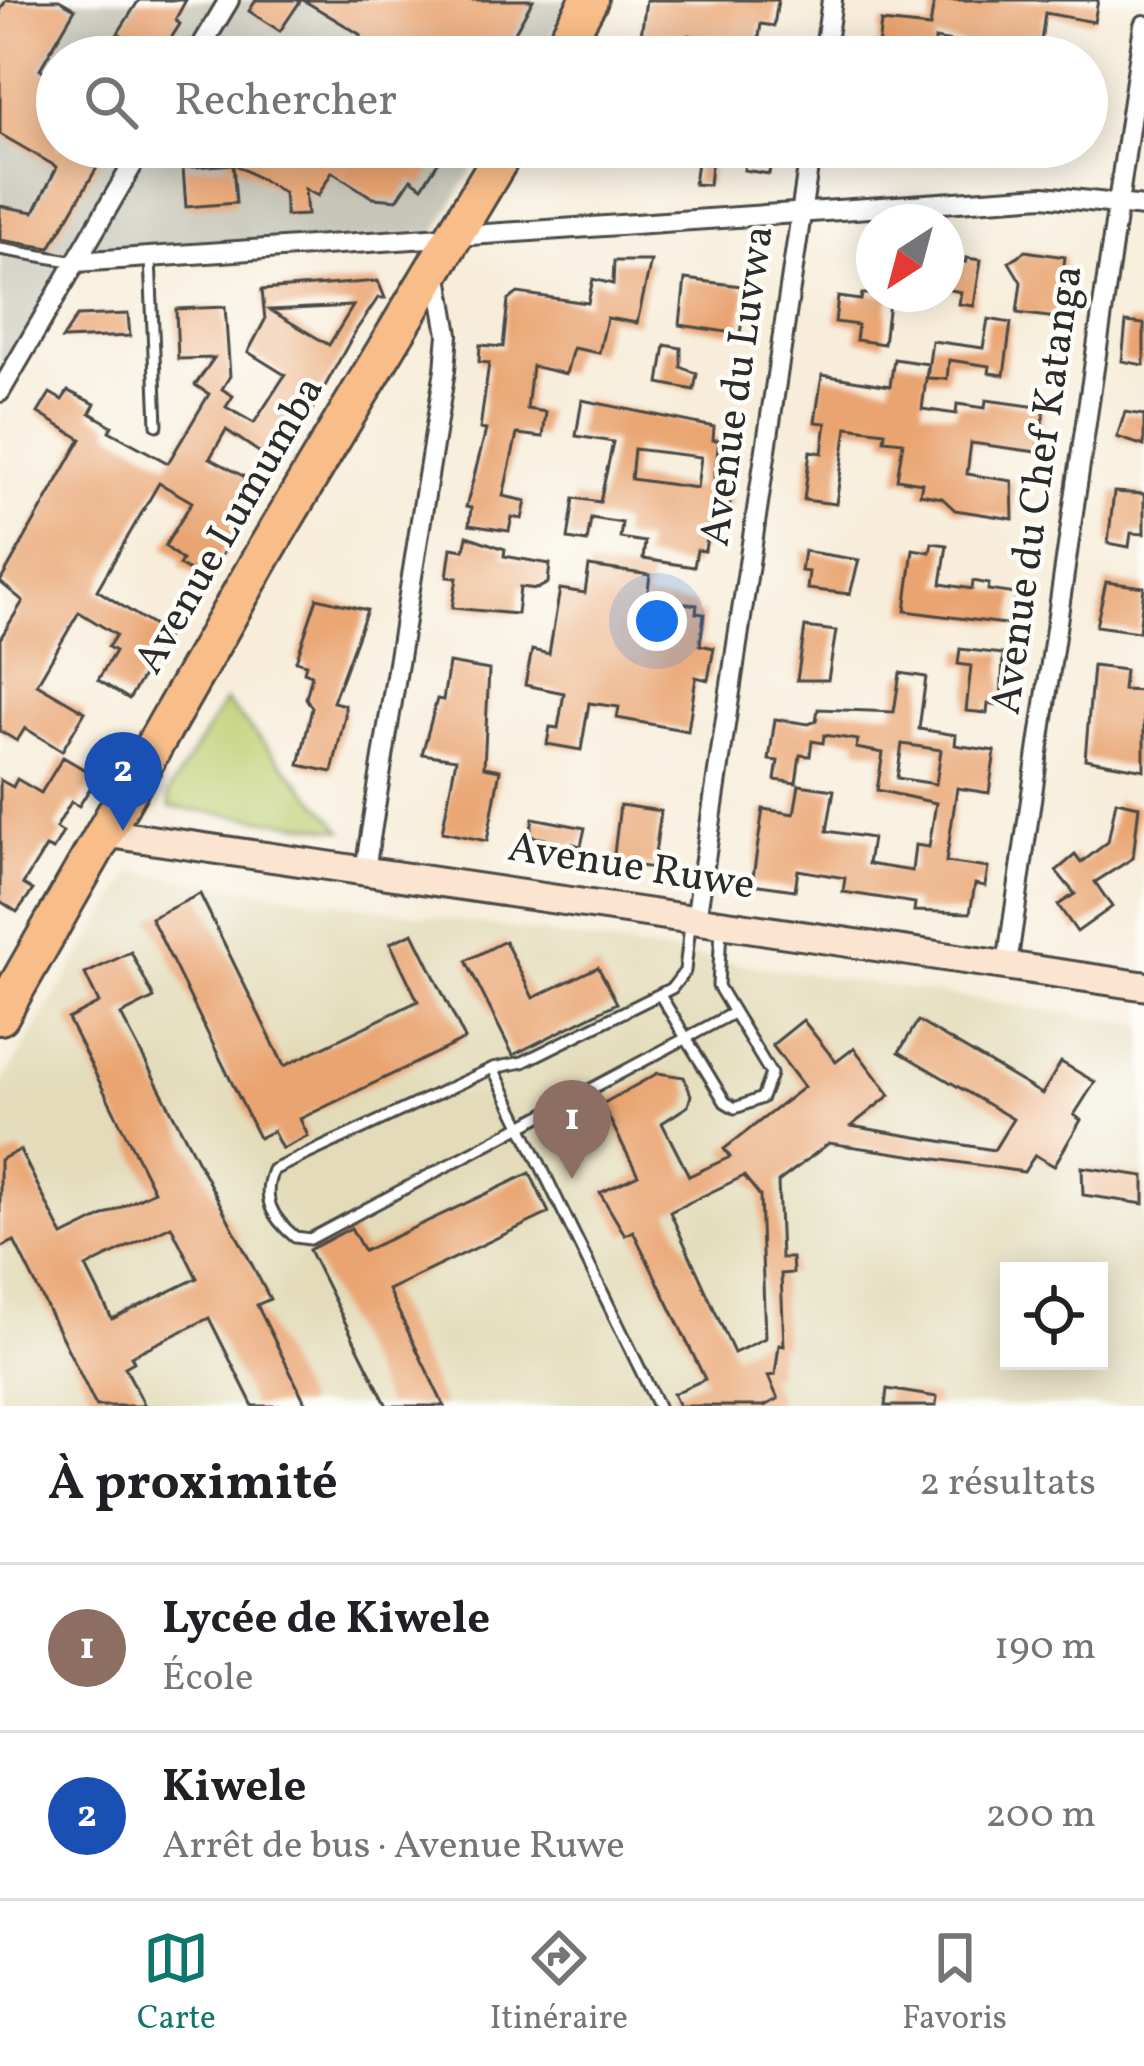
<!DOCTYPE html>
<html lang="fr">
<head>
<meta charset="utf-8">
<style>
  :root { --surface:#fff; --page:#f2f2f2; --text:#202124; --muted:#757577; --line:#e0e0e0; --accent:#0f766e }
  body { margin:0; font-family:Vollkorn,serif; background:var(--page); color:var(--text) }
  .controls { position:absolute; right:36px; bottom:36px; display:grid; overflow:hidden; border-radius:0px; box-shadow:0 6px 30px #0003 }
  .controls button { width:108px; height:108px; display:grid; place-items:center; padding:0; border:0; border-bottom:3px solid var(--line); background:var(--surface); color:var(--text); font:60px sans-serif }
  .compass { position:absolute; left:856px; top:204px; width:108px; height:108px; border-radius:50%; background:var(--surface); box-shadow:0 6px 30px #0003; rotate:216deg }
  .you { position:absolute; left:657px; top:621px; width:42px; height:42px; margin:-30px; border:9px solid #fff; border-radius:50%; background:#1a73e8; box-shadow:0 0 0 18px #1a73e833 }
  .badge { display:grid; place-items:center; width:78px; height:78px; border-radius:50%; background:var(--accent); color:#fff; font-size:39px; font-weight:700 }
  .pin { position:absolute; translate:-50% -99px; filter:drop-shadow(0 3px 6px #0008) }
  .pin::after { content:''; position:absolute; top:63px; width:42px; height:36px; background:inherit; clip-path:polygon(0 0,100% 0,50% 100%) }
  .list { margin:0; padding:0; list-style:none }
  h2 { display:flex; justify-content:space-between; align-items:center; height:156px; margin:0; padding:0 48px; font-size:51px }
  h2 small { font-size:39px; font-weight:400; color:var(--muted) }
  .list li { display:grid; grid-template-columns:78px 1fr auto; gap:36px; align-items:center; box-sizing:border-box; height:168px; padding:0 48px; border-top:3px solid var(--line) }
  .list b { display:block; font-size:45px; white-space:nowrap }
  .list p { margin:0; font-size:39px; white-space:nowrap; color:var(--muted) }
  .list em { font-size:39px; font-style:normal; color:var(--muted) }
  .icon { flex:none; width:66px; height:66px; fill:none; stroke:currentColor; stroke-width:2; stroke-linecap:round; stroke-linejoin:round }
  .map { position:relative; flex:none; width:1144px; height:1406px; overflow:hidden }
  .search { position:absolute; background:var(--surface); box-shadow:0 6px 30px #0003; left:36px; right:36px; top:36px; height:132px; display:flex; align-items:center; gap:30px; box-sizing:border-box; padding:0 42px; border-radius:66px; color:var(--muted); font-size:45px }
  .sheet { height:492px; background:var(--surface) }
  nav { display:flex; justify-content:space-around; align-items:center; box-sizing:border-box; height:168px; border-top:3px solid var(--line); background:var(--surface); font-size:33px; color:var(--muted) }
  nav a { display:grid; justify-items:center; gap:6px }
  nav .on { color:var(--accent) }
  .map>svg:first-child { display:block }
  .built { fill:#e3dbba; fill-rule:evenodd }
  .industrial { fill:#c6c5b8 }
  .green { fill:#bdce71; stroke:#747c4e; stroke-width:3 }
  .building { fill:#e9a471; fill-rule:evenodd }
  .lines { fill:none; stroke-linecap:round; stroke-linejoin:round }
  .lane-casing { stroke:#4a4845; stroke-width:15 }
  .street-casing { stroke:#4a4845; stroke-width:24 }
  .secondary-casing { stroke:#4a4845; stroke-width:33 }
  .highway-casing { stroke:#4a4845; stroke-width:42 }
  .lane { stroke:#fff; stroke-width:9 }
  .street { stroke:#fff; stroke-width:18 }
  .secondary { stroke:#fce5d0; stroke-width:27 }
  .highway { stroke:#f8bd89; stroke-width:36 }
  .labels { text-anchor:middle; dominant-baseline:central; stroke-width:9; stroke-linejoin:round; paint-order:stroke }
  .street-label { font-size:42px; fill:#2b2b2b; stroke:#fdfcf7 }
</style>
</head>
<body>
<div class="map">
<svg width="1144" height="1406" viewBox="0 0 1144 1406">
  <rect width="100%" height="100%" fill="#fdfcf7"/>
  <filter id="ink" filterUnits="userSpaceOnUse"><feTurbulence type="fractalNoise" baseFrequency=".00833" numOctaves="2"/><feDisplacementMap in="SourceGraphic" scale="24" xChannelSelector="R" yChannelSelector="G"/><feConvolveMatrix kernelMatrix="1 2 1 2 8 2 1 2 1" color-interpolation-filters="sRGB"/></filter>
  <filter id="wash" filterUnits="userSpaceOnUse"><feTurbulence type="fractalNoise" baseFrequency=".004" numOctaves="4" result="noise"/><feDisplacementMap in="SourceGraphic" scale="48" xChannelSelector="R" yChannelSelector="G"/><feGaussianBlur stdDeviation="2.7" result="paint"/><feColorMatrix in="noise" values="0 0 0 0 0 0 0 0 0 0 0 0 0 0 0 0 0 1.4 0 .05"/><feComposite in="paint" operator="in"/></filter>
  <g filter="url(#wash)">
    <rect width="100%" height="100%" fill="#f7edda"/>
    <!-- built -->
    <path class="built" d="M133 871 1144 1025V1406H0V1086ZM1009 1271H1099V1361H1009Z"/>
    <!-- industrial -->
    <path class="industrial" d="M0 0H571L538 57H57V147H485L436 232 79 264 0 402Z"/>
    <!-- green -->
    <path class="green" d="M225 701 343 830 170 807 168 793Z"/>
    <g id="blocks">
      <!-- building -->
      <g class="building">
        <path d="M6 0H59L75 9 40 69 57 79V147H109L50 248 0 240V206L34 212 57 167 0 134V11Z"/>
        <path d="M139 0H186L175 20 180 24 159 57 118 33Z"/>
        <path d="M256 0H301L280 31 249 11Z"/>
        <path d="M303 0H533L501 57H347L361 35Z"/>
        <path d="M646 0H778L774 26 761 24 757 50 689 35 681 38 679 57H638Z"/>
        <path d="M934 0H1098L1094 22 1045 13 1039 57 935 39 934 57 877 56 881 22 930 27Z"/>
        <path d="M205 147H275L289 155 293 147H448L422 187 411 179 397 200 373 198 332 172 318 196 305 189 307 215 286 216 284 193Z"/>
        <path d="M699 147H713L709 185 694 184Z"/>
        <path d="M747 147H773L769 174 744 170Z"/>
        <path d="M903 147H949L947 163 903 155Z"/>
        <path d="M233 164 236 203 186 207 183 168Z"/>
        <path d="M1025 251 1065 257 1057 318 1017 313 1021 282 1009 262Z"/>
        <path d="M966 258 981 260 974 306 959 304 961 292 946 289V260L966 262Z"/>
        <path d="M614 261H651L637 323 607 318 599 353 573 348 566 374 532 366 527 409 546 412 543 437 517 434 503 496 526 501 522 519 512 517 509 531 469 525 471 508 466 507 486 430 480 429 489 363 479 362 480 345 503 347 508 300 518 293 588 303 593 279 613 284Z"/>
        <path d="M685 279 741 286 746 292 740 334 680 325Z"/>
        <path d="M378 281 385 298H378L355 332 288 453 282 450 274 462 226 430 210 458 254 482 231 524 238 528 206 581 179 565 182 560 165 546 192 502 159 483 97 590 168 635 129 699 98 680 115 651 108 647 116 635 79 612 37 684 85 712 62 751 25 728 17 741 0 731V639L23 601 0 582 81 439 38 413 50 393 62 400 68 391 95 404 90 413 112 426 109 431 168 463 209 394 195 385 214 358 178 359 176 309 225 307 230 376 222 389 233 396 226 407 254 423 285 375 248 352 265 320 262 290ZM353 306 329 345 270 310Z"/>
        <path d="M862 294H890L884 344 856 340 858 325 835 322 838 297 861 300Z"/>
        <path d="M128 314 130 336 62 339 77 316Z"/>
        <path d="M988 319 1011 323 1004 375 989 373 990 366 949 360 947 379 927 378 932 341 983 348Z"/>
        <path d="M1126 322 1144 324V365L1122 361Z"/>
        <path d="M665 345 681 348V367L697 374 694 390 659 383Z"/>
        <path d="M894 359 928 364 922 409 956 414 957 404 985 408 986 400 1045 408 1037 452 971 443 967 474 1012 481 1013 519 955 510 942 498 920 494 922 483 897 479 903 442 884 440 885 432 847 427 836 504 804 500 810 451 822 453 826 423 815 422 822 375 890 386Z"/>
        <path d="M582 400 714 427 713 440H719L713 491 731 493 729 511 711 508 705 551 697 550 694 567 643 559 645 542 620 538 622 523 591 518 587 542 568 539 574 498 600 502 613 442 576 436ZM634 449 701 457 697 488 631 479Z"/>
        <path d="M1125 412 1144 415V446L1117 437Z"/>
        <path d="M1114 492 1144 494V534L1131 533 1129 547 1108 543Z"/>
        <path d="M467 536 505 549 504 556 550 564 548 583 537 589 520 587 517 614 452 608 457 578 447 577 451 548 464 550Z"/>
        <path d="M932 543 947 545 941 584 972 589 973 581 989 584 988 590 1016 594 1012 625 905 611 913 549 930 552Z"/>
        <path d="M804 551 859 560 850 594 807 589 809 572 801 571Z"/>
        <path d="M589 566 650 575 647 598 697 605 696 613 704 614 700 645 714 648 708 680 696 677 688 731 617 718 619 707 589 703 581 750 547 744 550 727 558 728 564 693 525 685 532 650 549 654 560 589 585 593Z"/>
        <path d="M1106 582 1144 587 1139 632 1096 626Z"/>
        <path d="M317 598 367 610 333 702 345 705V716L332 772 299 765 312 708 306 698 312 675 304 672 306 664 296 661Z"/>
        <path d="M805 627 836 631 828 680H797Z"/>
        <path d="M960 649 1003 654 1001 705 988 704 987 713 966 711 971 666 958 664Z"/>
        <path d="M449 663 489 670 484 767 500 770 487 841 442 832 456 759 422 754 437 699 443 700Z"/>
        <path d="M1093 666 1125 670 1123 690 1144 691V770L1085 759Z"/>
        <path d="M900 673 926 677 919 729 956 735 955 745 995 751 989 793 957 788 946 862 988 868 985 886 975 884 970 913 914 911 915 903 843 892 845 878 798 870 795 890 752 884 763 809 794 814 799 785 834 790 827 831 872 838 868 864 912 871 915 845 929 847 936 803 877 790 883 753 856 748 858 740 824 735 823 743 812 741 810 756 800 755 796 783 775 780 778 761 769 760 775 719 809 724 816 721 818 709 894 712ZM902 744 941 750 936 784 897 778Z"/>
        <path d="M63 757 97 777 79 806 71 802 56 828 63 832 53 850 46 847 23 884 33 890 17 912 0 901V780L13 787 17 779 41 793Z"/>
        <path d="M1116 801 1139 806 1133 858 1095 882 1112 907 1077 932 1058 905 1075 894 1056 871 1075 855 1081 863 1108 842Z"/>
        <path d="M620 805 661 811 653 868 613 862Z"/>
        <path d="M533 818 585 828 581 846 573 844 572 855 543 851 545 839 530 836Z"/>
        <path d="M200 894 284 1066 418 1001 390 943 413 933 465 1039 300 1119 308 1136 282 1149 273 1131 259 1138 151 918Z"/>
        <path d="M505 941 533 998 598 967 617 1003 513 1055 466 961Z"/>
        <path d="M131 952 154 998 121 1015 270 1299 257 1305 307 1406H253L209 1318 131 1356 134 1362 125 1367 145 1406H96L14 1241 0 1248V1160L20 1150 63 1236 154 1191 68 1019 99 1003 85 974ZM171 1226 197 1278 112 1319 86 1267Z"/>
        <path d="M803 1020 836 1062 854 1048 890 1095 851 1126 994 1150 1013 1119 899 1052 918 1021 1042 1094 1061 1062 1095 1082 1074 1115 1081 1120 1054 1166 1035 1155 1024 1172 829 1143 778 1182 781 1258H792L793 1273 781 1274 784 1346 779 1345 775 1375 768 1376 778 1399 764 1406H679L673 1394 705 1379 633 1231 625 1235 600 1193 638 1175 602 1104 658 1073 684 1077 691 1095 688 1106 662 1123 689 1176 730 1157 724 1149 804 1087 772 1045ZM744 1176 760 1196 765 1338 734 1353 670 1212Z"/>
        <path d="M1082 1167 1144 1176V1204L1083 1195Z"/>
        <path d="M530 1173 549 1213 388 1290 444 1406H387L309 1250 351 1228 364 1251Z"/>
        <path d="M887 1389 937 1397 936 1406H885Z"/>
      </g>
    </g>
  </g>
  <g filter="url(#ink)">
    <use href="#blocks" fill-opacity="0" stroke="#4a4845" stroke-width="3"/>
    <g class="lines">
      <defs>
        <g id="lane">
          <path d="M0 249 76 262"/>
          <path d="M150 258 157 425"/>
          <path d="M690 925 685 971 672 988 523 1062 493 1068 273 1170C261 1199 272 1218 295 1237L310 1239 733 1013"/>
          <path d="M660 995 725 1102 735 1108 762 1098 771 1074 718 986 721 928"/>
          <path d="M493 1068 658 1406"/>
        </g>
        <g id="street">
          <path d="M195 57 229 0"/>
          <path d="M824 57 832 0"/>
          <path d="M76 262 1044 196 1144 207"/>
          <path d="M0 392 143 147"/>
          <path d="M365 870 445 370 448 334 437 271"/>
          <path d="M696 920 811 147"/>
          <path d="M1007 965 1144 25"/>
        </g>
        <path id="secondary" d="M106 833 1144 986"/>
        <g id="highway">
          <path d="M557 57 589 0"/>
          <path d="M0 1016 265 551 507 147"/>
        </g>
      </defs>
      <!-- lane casing -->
      <use href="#lane" class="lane-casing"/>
      <!-- street casing -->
      <use href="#street" class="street-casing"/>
      <!-- secondary casing -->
      <use href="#secondary" class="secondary-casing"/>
      <!-- highway casing -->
      <use href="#highway" class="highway-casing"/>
      <!-- lane -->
      <use href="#lane" class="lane"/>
      <!-- street -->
      <use href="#street" class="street"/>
      <!-- secondary -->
      <use href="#secondary" class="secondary"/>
      <!-- highway -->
      <use href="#highway" class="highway"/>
    </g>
  </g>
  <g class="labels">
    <!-- street labels -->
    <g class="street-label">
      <text transform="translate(739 386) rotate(-82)">Avenue du Luvwa</text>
      <text transform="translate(1039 490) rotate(-82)">Avenue du Chef Katanga</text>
      <text transform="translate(231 526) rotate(-60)">Avenue Lumumba</text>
      <text transform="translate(631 868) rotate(9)">Avenue Ruwe</text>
    </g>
  </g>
</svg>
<div class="controls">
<button><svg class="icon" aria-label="locate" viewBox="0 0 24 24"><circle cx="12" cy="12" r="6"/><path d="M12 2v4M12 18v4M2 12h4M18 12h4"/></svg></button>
</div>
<svg class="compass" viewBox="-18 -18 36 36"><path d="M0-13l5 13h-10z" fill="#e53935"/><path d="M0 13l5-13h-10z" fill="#757577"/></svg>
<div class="you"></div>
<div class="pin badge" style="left:572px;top:1179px;background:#8d6e63">1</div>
<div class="pin badge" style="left:123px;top:831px;background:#1a4fb4">2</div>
<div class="search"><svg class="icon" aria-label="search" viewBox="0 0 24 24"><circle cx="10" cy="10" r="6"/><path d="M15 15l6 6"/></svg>Rechercher</div>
</div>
<section class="sheet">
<h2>À proximité<small>2 résultats</small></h2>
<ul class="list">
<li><span class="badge" style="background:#8d6e63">1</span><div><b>Lycée de Kiwele</b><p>École</p></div><em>190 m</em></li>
<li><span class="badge" style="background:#1a4fb4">2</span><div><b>Kiwele</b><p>Arrêt de bus · Avenue Ruwe</p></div><em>200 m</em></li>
</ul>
</section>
<nav>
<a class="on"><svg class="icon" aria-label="map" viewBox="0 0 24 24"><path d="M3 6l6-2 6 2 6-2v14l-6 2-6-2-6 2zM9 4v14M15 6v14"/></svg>Carte</a>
<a><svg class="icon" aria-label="directions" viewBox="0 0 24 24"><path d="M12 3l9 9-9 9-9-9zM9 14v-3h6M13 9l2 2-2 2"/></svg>Itinéraire</a>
<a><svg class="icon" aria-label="saved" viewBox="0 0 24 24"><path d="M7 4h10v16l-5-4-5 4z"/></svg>Favoris</a>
</nav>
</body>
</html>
